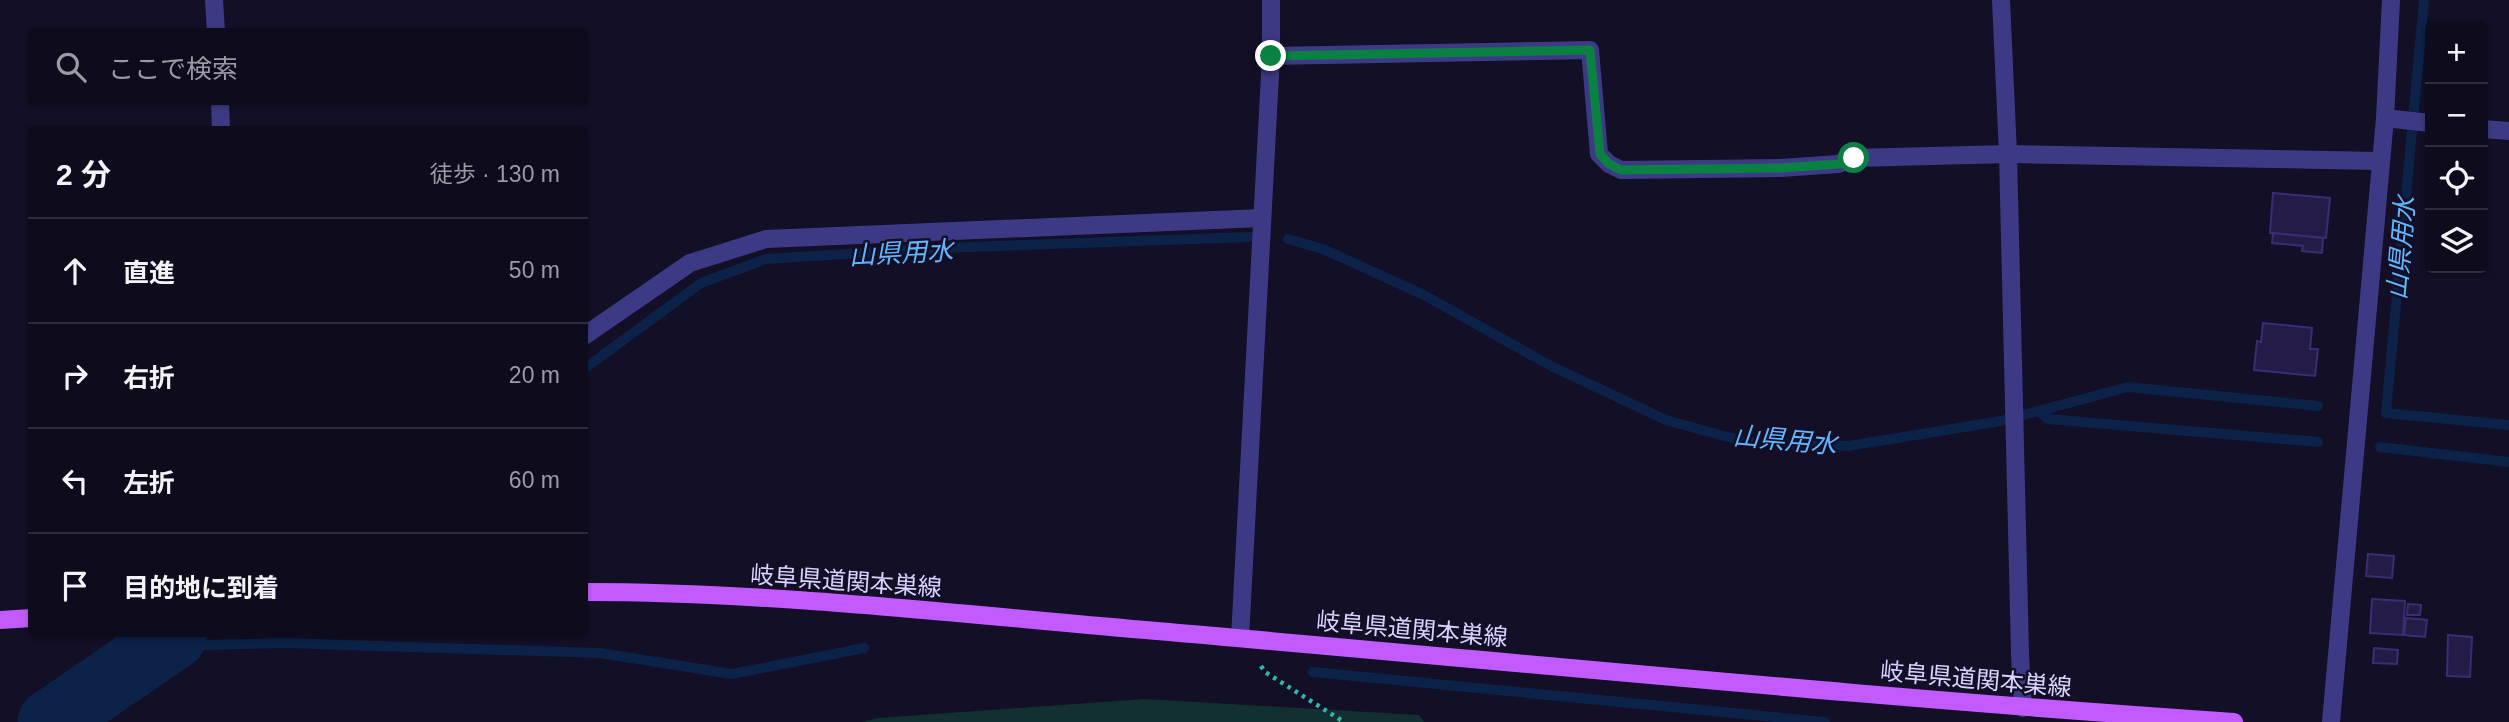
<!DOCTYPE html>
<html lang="ja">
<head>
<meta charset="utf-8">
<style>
  :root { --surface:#0e0b1c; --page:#171425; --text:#f1f3f6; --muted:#9b9ba3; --line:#2e2b3b }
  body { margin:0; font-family:Helvetica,"Noto Sans JP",sans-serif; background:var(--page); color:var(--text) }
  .controls { position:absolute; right:21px; top:21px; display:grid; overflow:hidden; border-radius:7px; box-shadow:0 2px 5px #0004 }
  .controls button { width:63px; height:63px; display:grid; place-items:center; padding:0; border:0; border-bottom:2px solid var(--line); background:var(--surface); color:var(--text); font:35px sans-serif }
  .stop { position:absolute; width:21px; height:21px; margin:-16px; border:5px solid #0b8043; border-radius:50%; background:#fff }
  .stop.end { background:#0b8043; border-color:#fff; box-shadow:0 2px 7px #0008 }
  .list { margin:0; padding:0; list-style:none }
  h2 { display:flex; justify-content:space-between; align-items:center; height:91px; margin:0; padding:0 28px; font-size:30px }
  h2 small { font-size:23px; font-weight:400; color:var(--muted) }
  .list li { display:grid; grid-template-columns:46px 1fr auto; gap:21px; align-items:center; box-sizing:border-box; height:105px; padding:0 28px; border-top:2px solid var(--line) }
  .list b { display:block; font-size:26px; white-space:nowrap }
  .list em { font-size:23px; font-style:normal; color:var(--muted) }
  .icon { flex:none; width:38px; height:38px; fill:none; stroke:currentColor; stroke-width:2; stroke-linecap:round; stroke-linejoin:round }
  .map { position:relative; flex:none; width:2509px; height:722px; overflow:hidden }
  .search { position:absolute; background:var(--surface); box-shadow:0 2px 5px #0004; left:28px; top:28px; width:560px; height:77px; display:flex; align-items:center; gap:18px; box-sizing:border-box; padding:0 24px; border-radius:7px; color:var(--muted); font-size:26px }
  .panel { position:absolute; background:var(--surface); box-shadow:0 2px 5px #0004; left:28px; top:126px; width:560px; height:511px; border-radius:7px }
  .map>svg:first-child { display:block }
  .green { fill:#12302f }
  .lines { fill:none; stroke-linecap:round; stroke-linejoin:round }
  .stream { stroke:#0c2248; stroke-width:10 }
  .river { stroke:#0c2248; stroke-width:65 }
  .building { fill:#241b47; stroke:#3b2d73; stroke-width:2 }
  .path { stroke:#2fb8b0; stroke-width:4.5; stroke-dasharray:3.5 5; stroke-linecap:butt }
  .minor { stroke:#3d3a85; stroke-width:18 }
  .primary { stroke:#c25bff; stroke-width:18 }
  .route { stroke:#0b8043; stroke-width:9 }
  .labels { text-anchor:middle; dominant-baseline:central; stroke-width:5; stroke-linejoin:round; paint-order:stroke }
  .street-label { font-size:24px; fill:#d9d4ff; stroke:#130f26 }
  .water-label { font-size:26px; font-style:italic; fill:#62b6ff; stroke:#130f26 }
</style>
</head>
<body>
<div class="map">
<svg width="2509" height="722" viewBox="0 0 2509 722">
  <rect width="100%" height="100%" fill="#130f26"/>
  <!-- green -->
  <path class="green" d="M1145 699 1419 715 1424 722H862L878 718Z"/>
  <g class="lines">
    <!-- stream -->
    <g class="stream">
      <path d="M2424 0 2386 413 2509 425"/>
      <path d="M1288 239 1323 249 1424 295 1551 366 1666 420 1746 442 1848 446 2001 421 2128 387 2318 406"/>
      <path d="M584 369 701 283 766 259 942 248 1250 237"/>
      <path d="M2039 411 2048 419 2318 442"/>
      <path d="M2380 447 2509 462"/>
      <path d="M161 646 285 643 600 653 732 674 864 648"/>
      <path d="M1313 672 1825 722"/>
    </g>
    <!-- river -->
    <path class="river" d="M50 722 174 637"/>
  </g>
  <!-- building -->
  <g class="building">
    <path d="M2273 193 2330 198 2326 238 2270 233Z"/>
    <path d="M2273 233 2323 238 2322 253 2302 251 2303 246 2272 243Z"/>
    <path d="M2263 323 2312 328 2310 349H2318L2315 376 2254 370 2257 341 2261 342Z"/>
    <path d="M2368 554 2394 556 2392 578 2366 576Z"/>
    <path d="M2372 599 2405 601 2403 635 2370 633Z"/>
    <path d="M2408 604 2421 605 2420 615H2407Z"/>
    <path d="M2406 618 2427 620 2425 637 2404 635Z"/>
    <path d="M2448 635 2472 637 2470 677 2447 676Z"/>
    <path d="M2374 648 2398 650 2397 664 2373 663Z"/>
  </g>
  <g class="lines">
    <!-- path -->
    <path class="path" d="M1261 666 1265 672 1344 722"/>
    <!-- minor -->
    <g class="minor">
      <path d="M214 0 216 32"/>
      <path d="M2001 0 2008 154 2020 654 2023 708"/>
      <path d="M1271 56 1590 50 1599 154 1609 164 1621 170 1781 168 1838 164 1854 158 2008 154 2380 161"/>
      <path d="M220 102 221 130"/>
      <path d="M2385 118 2430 123"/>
      <path d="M2483 129 2509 131"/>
      <path d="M584 336 690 263 766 239 1262 218"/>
      <path d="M1240 638 1271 56V0"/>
      <path d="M2331 722 2385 118 2391 0"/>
    </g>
    <!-- primary -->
    <g class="primary">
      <path d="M584 592C775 592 967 615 1157 631 1516 662 1874 698 2234 722"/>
      <path d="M0 620 32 618"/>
    </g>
  </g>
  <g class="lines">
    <!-- route -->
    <path class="route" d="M1271 56 1590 50 1600 154 1609 164 1621 170 1781 168 1838 164 1854 158"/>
  </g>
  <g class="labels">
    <!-- street labels -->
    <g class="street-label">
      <text transform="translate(846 581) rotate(4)">岐阜県道関本巣線</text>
      <text transform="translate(1412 629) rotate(5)">岐阜県道関本巣線</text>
      <text transform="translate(1976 679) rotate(5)">岐阜県道関本巣線</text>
    </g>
    <!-- water labels -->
    <g class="water-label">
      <text transform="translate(2401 248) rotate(-85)">山県用水</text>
      <text transform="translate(901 253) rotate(-3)">山県用水</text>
      <text transform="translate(1785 440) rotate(5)">山県用水</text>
    </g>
  </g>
</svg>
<div class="controls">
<button>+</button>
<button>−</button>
<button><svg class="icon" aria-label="locate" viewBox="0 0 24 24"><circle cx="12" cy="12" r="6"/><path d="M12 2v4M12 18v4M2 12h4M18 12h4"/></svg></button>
<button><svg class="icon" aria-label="layers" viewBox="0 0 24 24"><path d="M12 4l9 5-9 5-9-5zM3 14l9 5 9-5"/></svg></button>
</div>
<div class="stop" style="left:1854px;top:158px"></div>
<div class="stop end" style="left:1271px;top:56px"></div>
<div class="search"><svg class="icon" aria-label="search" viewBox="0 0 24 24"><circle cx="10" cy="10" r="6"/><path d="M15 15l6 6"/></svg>ここで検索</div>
<section class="panel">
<h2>2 分<small>徒歩 · 130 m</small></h2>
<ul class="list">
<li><svg class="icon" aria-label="ahead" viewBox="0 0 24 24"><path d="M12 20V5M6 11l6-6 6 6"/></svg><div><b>直進</b></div><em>50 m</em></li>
<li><svg class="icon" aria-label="right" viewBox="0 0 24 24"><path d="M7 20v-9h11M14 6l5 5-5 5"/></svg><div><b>右折</b></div><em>20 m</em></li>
<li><svg class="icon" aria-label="left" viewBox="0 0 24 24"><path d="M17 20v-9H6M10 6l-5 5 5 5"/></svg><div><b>左折</b></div><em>60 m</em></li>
<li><svg class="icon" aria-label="arrive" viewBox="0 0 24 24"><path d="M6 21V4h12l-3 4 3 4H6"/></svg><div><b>目的地に到着</b></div></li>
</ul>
</section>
</div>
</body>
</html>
